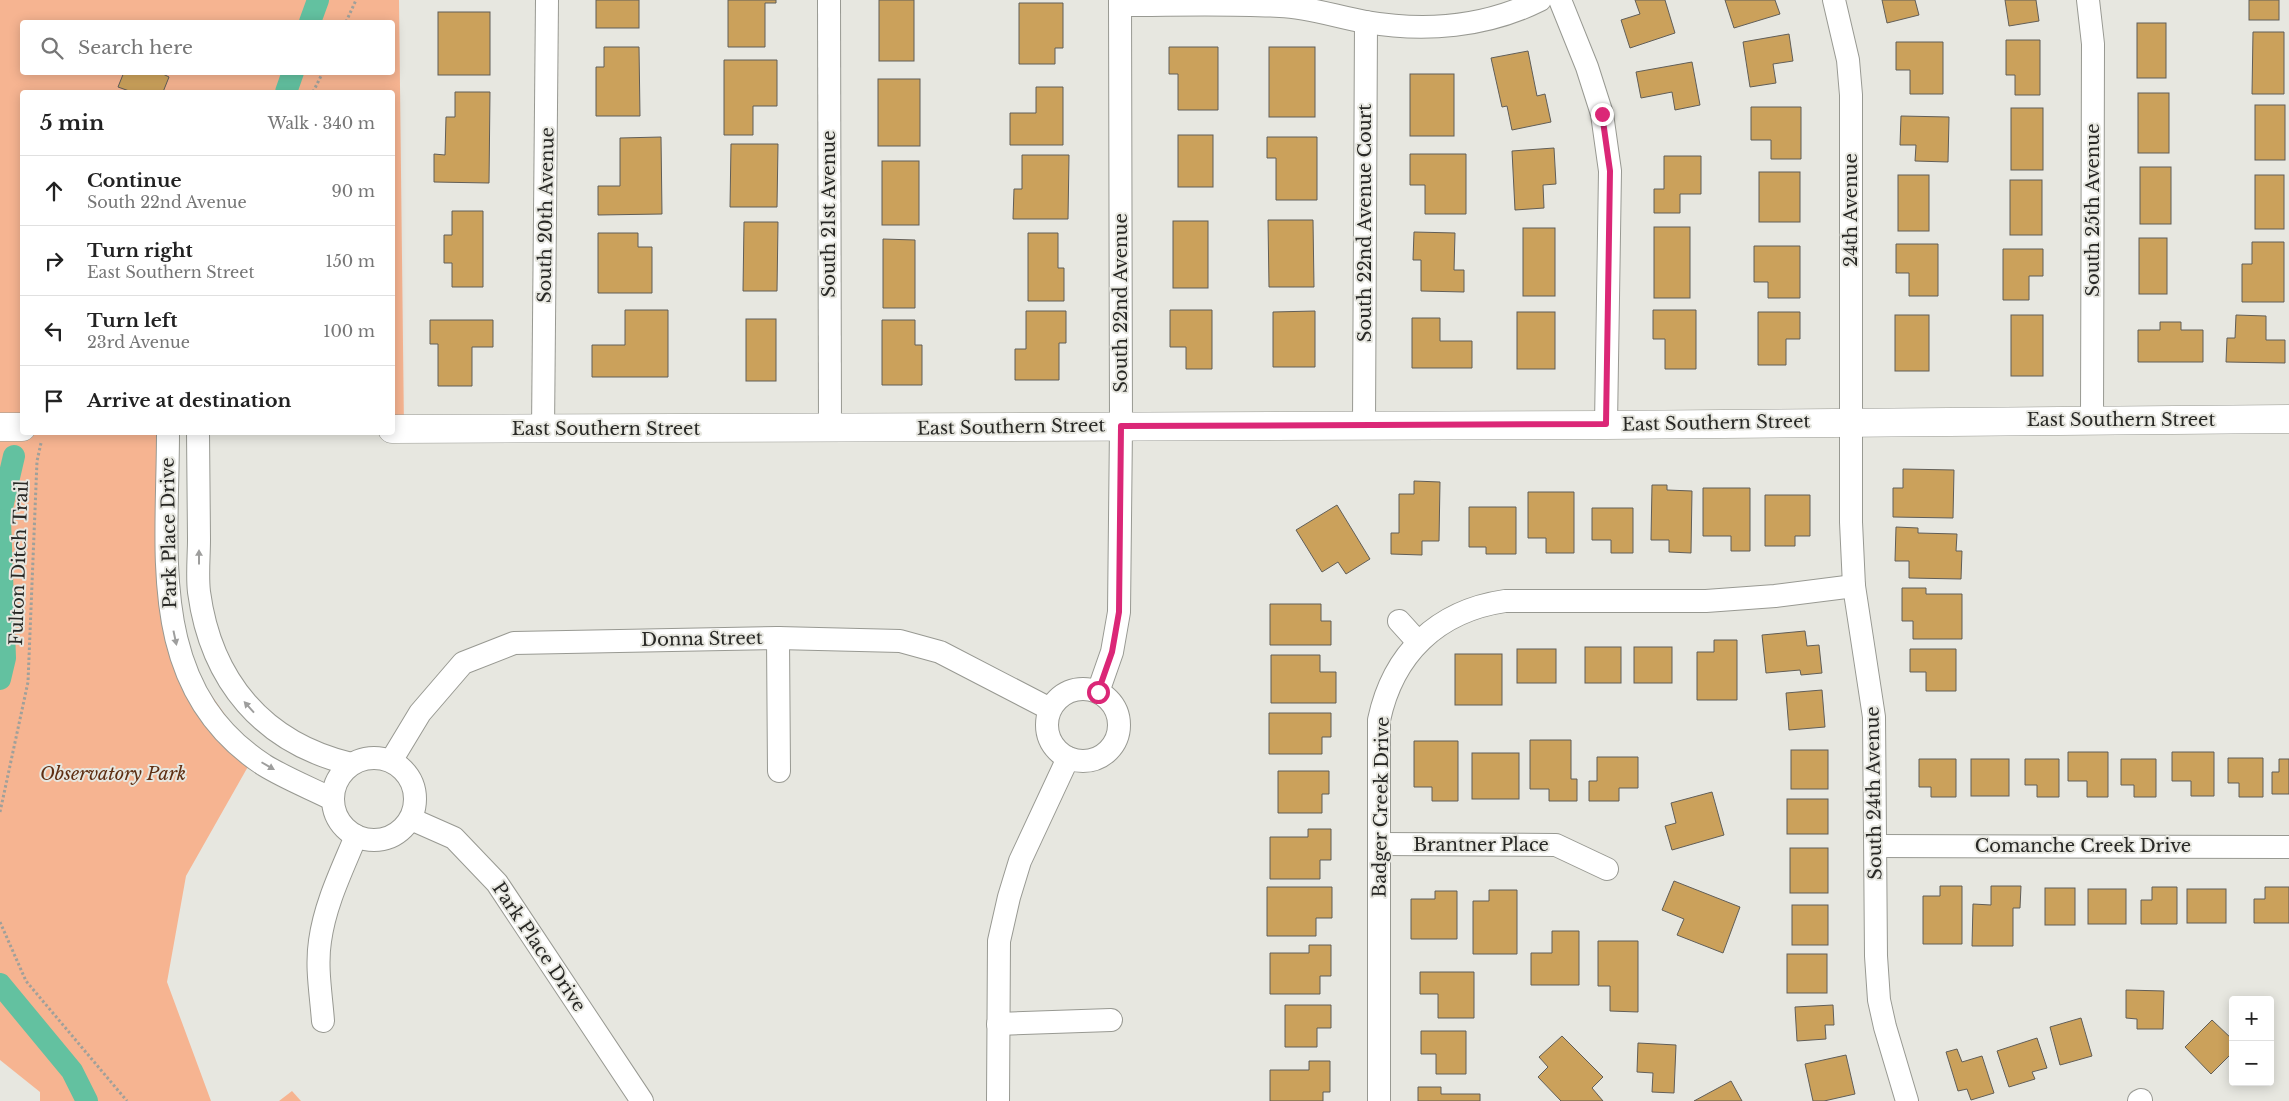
<!DOCTYPE html>
<html lang="en">
<head>
<meta charset="utf-8">
<style>
  :root { --surface:#fff; --page:#f6f6f6; --text:#222; --muted:#767676; --line:#e0e0e0 }
  body { margin:0; font-family:"Libre Baskerville",serif; background:var(--page); color:var(--text) }
  .controls { position:absolute; right:15px; bottom:15px; display:grid; overflow:hidden; border-radius:5px; box-shadow:0 2px 12px #0003 }
  .controls button { width:45px; height:45px; display:grid; place-items:center; padding:0; border:0; border-bottom:1px solid var(--line); background:var(--surface); color:var(--text); font:25px sans-serif }
  .stop { position:absolute; width:15px; height:15px; margin:-11px; border:4px solid #db2777; border-radius:50%; background:#fff }
  .stop.end { background:#db2777; border-color:#fff; box-shadow:0 1px 5px #0008 }
  .list { margin:0; padding:0; list-style:none }
  h2 { display:flex; justify-content:space-between; align-items:center; height:65px; margin:0; padding:0 20px; font-size:21px }
  h2 small { font-size:16px; font-weight:400; color:var(--muted) }
  .list li { display:grid; grid-template-columns:32px 1fr auto; gap:15px; align-items:center; box-sizing:border-box; height:70px; padding:0 20px; border-top:1px solid var(--line) }
  .list b { display:block; font-size:19px; white-space:nowrap }
  .list p { margin:0; font-size:16px; white-space:nowrap; color:var(--muted) }
  .list em { font-size:16px; font-style:normal; color:var(--muted) }
  .icon { flex:none; width:28px; height:28px; fill:none; stroke:currentColor; stroke-width:2; stroke-linecap:round; stroke-linejoin:round }
  .map { position:relative; flex:none; width:2289px; height:1101px; overflow:hidden }
  .search { position:absolute; background:var(--surface); box-shadow:0 2px 12px #0003; left:20px; top:20px; width:375px; height:55px; display:flex; align-items:center; gap:12px; box-sizing:border-box; padding:0 18px; border-radius:5px; color:var(--muted); font-size:19px }
  .panel { position:absolute; background:var(--surface); box-shadow:0 2px 12px #0003; left:20px; top:90px; width:375px; height:345px; border-radius:5px }
  .map>svg:first-child { display:block }
  .green { fill:#f6b491; fill-rule:evenodd }
  .lines { fill:none; stroke-linecap:round; stroke-linejoin:round }
  .canal { stroke:#63c1a0; stroke-width:22 }
  .building { fill:#cba15b; stroke:#615e58 }
  .minor-casing { stroke:#989992; stroke-width:24 }
  .tertiary-casing { stroke:#989992; stroke-width:29 }
  .path { stroke:#a0a09a; stroke-width:3; stroke-dasharray:2.5 2.5; stroke-linecap:butt }
  .minor { stroke:#fff; stroke-width:22 }
  .tertiary { stroke:#fff; stroke-width:28 }
  .oneway { fill:#9e9e9d }
  .route { stroke:#db2777; stroke-width:6 }
  .labels { text-anchor:middle; dominant-baseline:central; stroke-width:4; stroke-linejoin:round; paint-order:stroke }
  .street-label { font-size:18px; fill:#282825; stroke:#e7e7e0 }
  .park-label { font-size:18px; font-style:italic; fill:#5e2f13; stroke:#e7e7e0 }
</style>
</head>
<body>
<div class="map">
<svg width="2289" height="1101" viewBox="0 0 2289 1101">
  <rect width="100%" height="100%" fill="#e7e7e0"/>
  <!-- green -->
  <g class="green">
    <path d="M0 0H399L404 429H392V92H22V432L168 433 177 646 254 756 186 876 167 982 211 1101H40V1092L0 1060ZM22 22H392V72H22Z"/>
    <path d="M292 1091 301 1101H279Z"/>
  </g>
  <g class="lines">
    <!-- canal -->
    <g class="canal">
      <path d="M310 22 318 0"/>
      <path d="M286 92 293 72"/>
      <path d="M0 516 14 456"/>
      <path d="M0 520 5 658 0 679"/>
      <path d="M0 984 72 1071 87 1101"/>
    </g>
  </g>
  <!-- building -->
  <g class="building">
    <rect x="596" y="0" width="43" height="28"/>
    <path d="M728 0H776V3H765V47H728Z"/>
    <rect x="879" y="0" width="35" height="61"/>
    <path d="M1635 0H1665L1675 33 1630 48 1621 20 1640 14Z"/>
    <path d="M1725 0H1775L1780 14 1734 28Z"/>
    <path d="M1882 0H1915L1919 15 1887 23Z"/>
    <path d="M2005 0H2036L2039 21 2009 26Z"/>
    <rect x="2249" y="0" width="30" height="20"/>
    <path d="M1019 3H1063V48H1055V64H1019Z"/>
    <rect x="438" y="12" width="52" height="63"/>
    <rect x="2137" y="23" width="29" height="55"/>
    <path d="M2253 32H2284V94H2252Z"/>
    <path d="M1789 34 1793 61 1773 64 1776 83 1750 87 1743 42Z"/>
    <path d="M2006 40H2040V95H2015V75H2006Z"/>
    <path d="M1896 42H1943V94H1910V70H1896Z"/>
    <path d="M604 47H639L640 116H596V67H604Z"/>
    <path d="M1169 47H1218V110H1178V74H1169Z"/>
    <rect x="1269" y="47" width="46" height="70"/>
    <path d="M1528 51 1537 96 1545 94 1551 122 1512 130 1507 106 1502 107 1491 58Z"/>
    <path d="M724 60H777V106H753V135H724Z"/>
    <path d="M1692 62 1700 105 1675 110 1672 92 1641 98 1636 72Z"/>
    <path d="M124 72H159L169 77 163 92H132L118 87Z"/>
    <rect x="1410" y="74" width="44" height="62"/>
    <rect x="878" y="79" width="42" height="67"/>
    <path d="M1036 87H1063V145H1010V113H1036Z"/>
    <path d="M455 92H490L489 183 434 182V154L445 155 446 117H455Z"/>
    <rect x="2138" y="93" width="31" height="60"/>
    <rect x="2255" y="105" width="30" height="55"/>
    <path d="M1751 107H1801V159H1771V140H1751Z"/>
    <rect x="2011" y="108" width="32" height="62"/>
    <path d="M1901 116 1949 117 1948 162 1915 161 1916 145H1900Z"/>
    <rect x="1178" y="135" width="35" height="52"/>
    <path d="M661 137 662 214 598 215V186H620V138Z"/>
    <path d="M1267 137H1317V200H1276V158H1267Z"/>
    <path d="M731 144H778L777 207H730Z"/>
    <path d="M1554 148 1556 184 1543 185 1544 208 1515 210 1512 151Z"/>
    <path d="M1410 154H1466V214H1425V185H1410Z"/>
    <path d="M1022 155H1069L1068 219H1013L1014 189H1022Z"/>
    <path d="M1664 156H1701V194H1680V213H1654V189H1664Z"/>
    <rect x="882" y="161" width="37" height="64"/>
    <rect x="2140" y="167" width="31" height="57"/>
    <rect x="1759" y="172" width="41" height="50"/>
    <rect x="1898" y="175" width="31" height="56"/>
    <rect x="2255" y="175" width="29" height="54"/>
    <rect x="2010" y="180" width="32" height="55"/>
    <path d="M452 211H483V287H452V263H444V235H452Z"/>
    <path d="M1268 220H1313L1314 287H1269Z"/>
    <rect x="1173" y="221" width="35" height="67"/>
    <path d="M744 222H778L777 291H743Z"/>
    <rect x="1654" y="227" width="36" height="71"/>
    <rect x="1523" y="228" width="32" height="68"/>
    <path d="M1414 232 1455 233 1454 270H1464V292L1421 291V260H1413Z"/>
    <path d="M598 233H638V247H652V293H598Z"/>
    <path d="M1028 233H1058V268H1064V301H1028Z"/>
    <rect x="2139" y="238" width="28" height="56"/>
    <path d="M883 239 915 240V308H883Z"/>
    <path d="M2252 242H2284V302H2242V264H2252Z"/>
    <path d="M1896 244H1938V296H1909V273H1896Z"/>
    <path d="M1754 246H1800V298H1768V282H1754Z"/>
    <path d="M2003 249H2043V276H2029V300H2003Z"/>
    <path d="M625 310H668V377H592V345H625Z"/>
    <path d="M1170 310H1212V369H1186V347H1170Z"/>
    <path d="M1653 310H1696V369H1665V339H1653Z"/>
    <path d="M1026 311H1066V343H1059V380H1015V349H1026Z"/>
    <path d="M1315 311V367H1273V312Z"/>
    <rect x="1517" y="312" width="38" height="57"/>
    <path d="M1758 312H1800V339H1786V365H1758Z"/>
    <rect x="1895" y="315" width="34" height="56"/>
    <rect x="2011" y="315" width="32" height="61"/>
    <path d="M2236 315 2266 316V340H2285V363L2226 362 2227 338H2235Z"/>
    <path d="M1412 318H1440V341H1472V368H1412Z"/>
    <rect x="746" y="319" width="30" height="62"/>
    <path d="M430 320H493V347H472V386H438V344H430Z"/>
    <path d="M882 320H915V345H922V385H882Z"/>
    <path d="M2160 322H2181V330H2203V362H2138V330H2160Z"/>
    <path d="M1903 469 1954 470 1953 518 1893 517V488H1903Z"/>
    <path d="M1414 481 1440 482 1439 541H1422V555L1391 554V533H1399V494H1414Z"/>
    <path d="M1652 485H1667V490L1692 491 1691 553 1669 552V540H1651Z"/>
    <path d="M1703 488H1750V551H1731V536H1703Z"/>
    <path d="M1528 492H1574V553H1546V538H1528Z"/>
    <path d="M1765 495H1810V536H1795V546H1765Z"/>
    <path d="M1337 505 1370 559 1346 574 1338 562 1322 572 1296 530Z"/>
    <path d="M1469 507H1516V554H1486V547H1469Z"/>
    <path d="M1592 508H1633V553H1611V540H1592Z"/>
    <path d="M1896 527 1918 528V533L1957 534 1956 551H1962L1961 579 1909 578V561H1895Z"/>
    <path d="M1902 588H1926V594H1962V639H1913V621H1902Z"/>
    <path d="M1270 604H1321V621H1331V645H1270Z"/>
    <path d="M1805 631 1807 646 1819 645 1822 673 1801 675 1800 670 1766 673 1762 635Z"/>
    <path d="M1714 640H1737V700H1697V652H1714Z"/>
    <rect x="1585" y="647" width="36" height="36"/>
    <rect x="1634" y="647" width="38" height="36"/>
    <rect x="1517" y="649" width="39" height="34"/>
    <path d="M1910 649H1956V691H1926V672H1910Z"/>
    <rect x="1455" y="654" width="47" height="51"/>
    <path d="M1271 655H1320V672H1336V703H1271Z"/>
    <path d="M1822 690 1825 727 1789 730 1786 693Z"/>
    <path d="M1269 713H1331V737H1322V754H1269Z"/>
    <path d="M1530 740H1571V779H1577V801H1549V789H1530Z"/>
    <path d="M1414 741H1458V801H1432V787H1414Z"/>
    <rect x="1791" y="750" width="37" height="39"/>
    <path d="M2068 752H2108V797H2087V781H2068Z"/>
    <path d="M2172 752H2214V796H2191V781H2172Z"/>
    <rect x="1472" y="753" width="47" height="46"/>
    <path d="M1597 757H1638V788H1619V801H1589V781H1597Z"/>
    <path d="M2228 758H2263V797H2239V783H2228Z"/>
    <path d="M1919 759H1956V797H1931V787H1919Z"/>
    <rect x="1971" y="759" width="38" height="37"/>
    <path d="M2025 759H2059V797H2037V785H2025Z"/>
    <path d="M2121 759H2156V797H2134V785H2121Z"/>
    <path d="M2279 759H2289V794H2272V772H2279Z"/>
    <path d="M1278 771H1329V794H1322V813H1278Z"/>
    <path d="M1712 792 1724 835 1672 850 1665 826 1676 823 1671 803Z"/>
    <rect x="1787" y="799" width="41" height="35"/>
    <path d="M1308 829H1331V860H1320V879H1270V837H1308Z"/>
    <rect x="1790" y="848" width="38" height="45"/>
    <path d="M1674 881 1740 907 1723 953 1677 935 1684 919 1662 910Z"/>
    <path d="M1940 886H1962V944H1923V896H1940Z"/>
    <path d="M1991 886H2021L2020 908H2013V946H1972L1973 904 1991 905Z"/>
    <path d="M1267 887H1332V918H1316V936H1267Z"/>
    <path d="M2152 887H2177V924H2141V900H2152Z"/>
    <path d="M2265 887H2289V923H2254V899H2265Z"/>
    <rect x="2045" y="888" width="30" height="37"/>
    <rect x="2088" y="889" width="38" height="35"/>
    <rect x="2187" y="889" width="39" height="34"/>
    <path d="M1489 890H1517V954H1473V901H1489Z"/>
    <path d="M1435 891H1457V939H1411V899H1435Z"/>
    <rect x="1792" y="905" width="36" height="40"/>
    <path d="M1552 931H1579V985H1531V953H1552Z"/>
    <path d="M1598 941H1638V1012L1610 1011V986H1598Z"/>
    <path d="M1309 945H1331V976H1320V994H1270V953H1309Z"/>
    <rect x="1787" y="954" width="40" height="39"/>
    <path d="M1420 972H1474V1018H1438V994H1420Z"/>
    <path d="M2126 990 2164 991 2163 1029H2137V1019L2126 1018Z"/>
    <path d="M1285 1005H1331V1028H1317V1047H1285Z"/>
    <path d="M1833 1005 1834 1025H1825L1826 1039 1797 1041 1795 1007Z"/>
    <path d="M2081 1018 2092 1056 2060 1065 2050 1027Z"/>
    <path d="M2212 1020 2233 1040V1052L2211 1074 2185 1047Z"/>
    <path d="M1421 1031H1466V1074H1436V1054H1421Z"/>
    <path d="M1562 1036 1603 1077 1592 1088 1603 1101H1561L1538 1077 1548 1067 1539 1057Z"/>
    <path d="M2037 1038 2047 1068 2032 1072 2035 1079 2009 1087 1997 1051Z"/>
    <path d="M1638 1043 1676 1045 1674 1093 1652 1092 1653 1073 1637 1072Z"/>
    <path d="M1957 1049 1962 1062 1982 1056 1994 1093 1971 1100 1967 1089 1958 1091 1946 1052Z"/>
    <path d="M1846 1055 1855 1094 1824 1101H1813L1805 1064Z"/>
    <path d="M1309 1061H1330V1092H1323V1101H1270V1070H1309Z"/>
    <path d="M1731 1081 1742 1101H1694Z"/>
    <path d="M1418 1087H1441V1094H1480V1101H1418Z"/>
  </g>
  <g class="lines">
    <defs>
      <g id="minor">
        <path d="M829 0 830 428"/>
        <path d="M1560 0 1587 67 1602 114 1610 171 1606 425"/>
        <path d="M1834 0 1848 60 1851 95V522L1854 586 1874 717 1876 956 1879 1000 1885 1027 1907 1101"/>
        <path d="M2088 0 2093 44 2092 421"/>
        <path d="M1120 5C1173 5 1227 3 1280 6 1309 7 1337 17 1366 22 1425 32 1486 27 1540 0"/>
        <path d="M1364 425 1366 22"/>
        <path d="M543 430 547 0"/>
        <path d="M168 432C168 554 146 688 264 765 285 778 310 788 332 799"/>
        <path d="M198 432C198 468 199 503 199 539 199 556 197 575 199 592 211 681 263 743 351 764"/>
        <path d="M1399 621 1418 642"/>
        <path d="M778 638 779 771"/>
        <circle cx="1083" cy="725" r="36"/>
        <path d="M1098 692 1112 652 1119 612 1121 426 1120 0"/>
        <circle cx="374" cy="799" r="41"/>
        <path d="M391 761 420 713 463 663 514 643 778 638 900 641 940 652 1050 709"/>
        <path d="M411 819 454 838 497 883 642 1101"/>
        <path d="M1379 844 1556 845 1607 869"/>
        <path d="M1876 846 2289 847"/>
        <path d="M323 1021C321 994 316 967 320 941 325 904 342 870 356 836"/>
        <path d="M998 1024 1111 1020"/>
        <path d="M998 1101 999 941 1009 897 1020 861 1068 758"/>
        <path d="M1379 1101V720C1393 654 1437 611 1505 601H1706L1775 596 1854 586"/>
        <path d="M2139 1101 2141 1100"/>
      </g>
      <g id="tertiary">
        <path d="M0 427H22"/>
        <path d="M392 429 1606 425 2289 419"/>
      </g>
    </defs>
    <!-- minor casing -->
    <use href="#minor" class="minor-casing"/>
    <!-- tertiary casing -->
    <use href="#tertiary" class="tertiary-casing"/>
    <!-- path -->
    <g class="path">
      <path d="M346 22 356 0"/>
      <path d="M313 92 323 72"/>
      <path d="M0 812 28 682 37 461 41 443"/>
      <path d="M0 922 26 981 127 1101"/>
    </g>
    <!-- minor -->
    <use href="#minor" class="minor"/>
    <!-- tertiary -->
    <use href="#tertiary" class="tertiary"/>
  </g>
  <!-- one-way arrows -->
  <defs><path id="oneway-solid" d="M-6-.8H1V-3.2L6.5 0L1 3.2V.8H-6Z" transform="scale(1.25)"/></defs>
  <g class="oneway">
    <use href="#oneway-solid" transform="translate(199 557) rotate(-90)"/>
    <use href="#oneway-solid" transform="translate(175 638) rotate(78)"/>
    <use href="#oneway-solid" transform="translate(249 707) rotate(-132)"/>
    <use href="#oneway-solid" transform="translate(268 766) rotate(30)"/>
  </g>
  <g class="lines">
    <!-- route -->
    <path class="route" d="M1098 692 1112 652 1119 612 1121 426 1606 424 1610 171 1602 114"/>
  </g>
  <g class="labels">
    <!-- street labels -->
    <g class="street-label">
      <text transform="translate(1851 210) rotate(-90)">24th Avenue</text>
      <text transform="translate(2093 210) rotate(-90)">South 25th Avenue</text>
      <text transform="translate(829 214) rotate(-90)">South 21st Avenue</text>
      <text transform="translate(546 215) rotate(-89)">South 20th Avenue</text>
      <text transform="translate(1365 223) rotate(-90)">South 22nd Avenue Court</text>
      <text transform="translate(1121 303) rotate(-90)">South 22nd Avenue</text>
      <text x="2121" y="420">East Southern Street</text>
      <text transform="translate(1716 423) rotate(-1)">East Southern Street</text>
      <text transform="translate(1011 427) rotate(-1)">East Southern Street</text>
      <text x="606" y="429">East Southern Street</text>
      <text transform="translate(169 533) rotate(-91)">Park Place Drive</text>
      <text transform="translate(19 563) rotate(-88)">Fulton Ditch Trail</text>
      <text transform="translate(702 639) rotate(-1)">Donna Street</text>
      <text transform="translate(1874 793) rotate(-91)">South 24th Avenue</text>
      <text transform="translate(1381 807) rotate(-89)">Badger Creek Drive</text>
      <text x="1481" y="845">Brantner Place</text>
      <text x="2083" y="846">Comanche Creek Drive</text>
      <text transform="translate(539 947) rotate(56)">Park Place Drive</text>
    </g>
    <!-- park labels -->
    <g class="park-label">
      <text x="113" y="774">Observatory Park</text>
    </g>
  </g>
</svg>
<div class="controls">
<button>+</button>
<button>−</button>
</div>
<div class="stop" style="left:1098px;top:692px"></div>
<div class="stop end" style="left:1602px;top:114px"></div>
<div class="search"><svg class="icon" aria-label="search" viewBox="0 0 24 24"><circle cx="10" cy="10" r="6"/><path d="M15 15l6 6"/></svg>Search here</div>
<section class="panel">
<h2>5 min<small>Walk · 340 m</small></h2>
<ul class="list">
<li><svg class="icon" aria-label="ahead" viewBox="0 0 24 24"><path d="M12 20V5M6 11l6-6 6 6"/></svg><div><b>Continue</b><p>South 22nd Avenue</p></div><em>90 m</em></li>
<li><svg class="icon" aria-label="right" viewBox="0 0 24 24"><path d="M7 20v-9h11M14 6l5 5-5 5"/></svg><div><b>Turn right</b><p>East Southern Street</p></div><em>150 m</em></li>
<li><svg class="icon" aria-label="left" viewBox="0 0 24 24"><path d="M17 20v-9H6M10 6l-5 5 5 5"/></svg><div><b>Turn left</b><p>23rd Avenue</p></div><em>100 m</em></li>
<li><svg class="icon" aria-label="arrive" viewBox="0 0 24 24"><path d="M6 21V4h12l-3 4 3 4H6"/></svg><div><b>Arrive at destination</b></div></li>
</ul>
</section>
</div>
</body>
</html>
